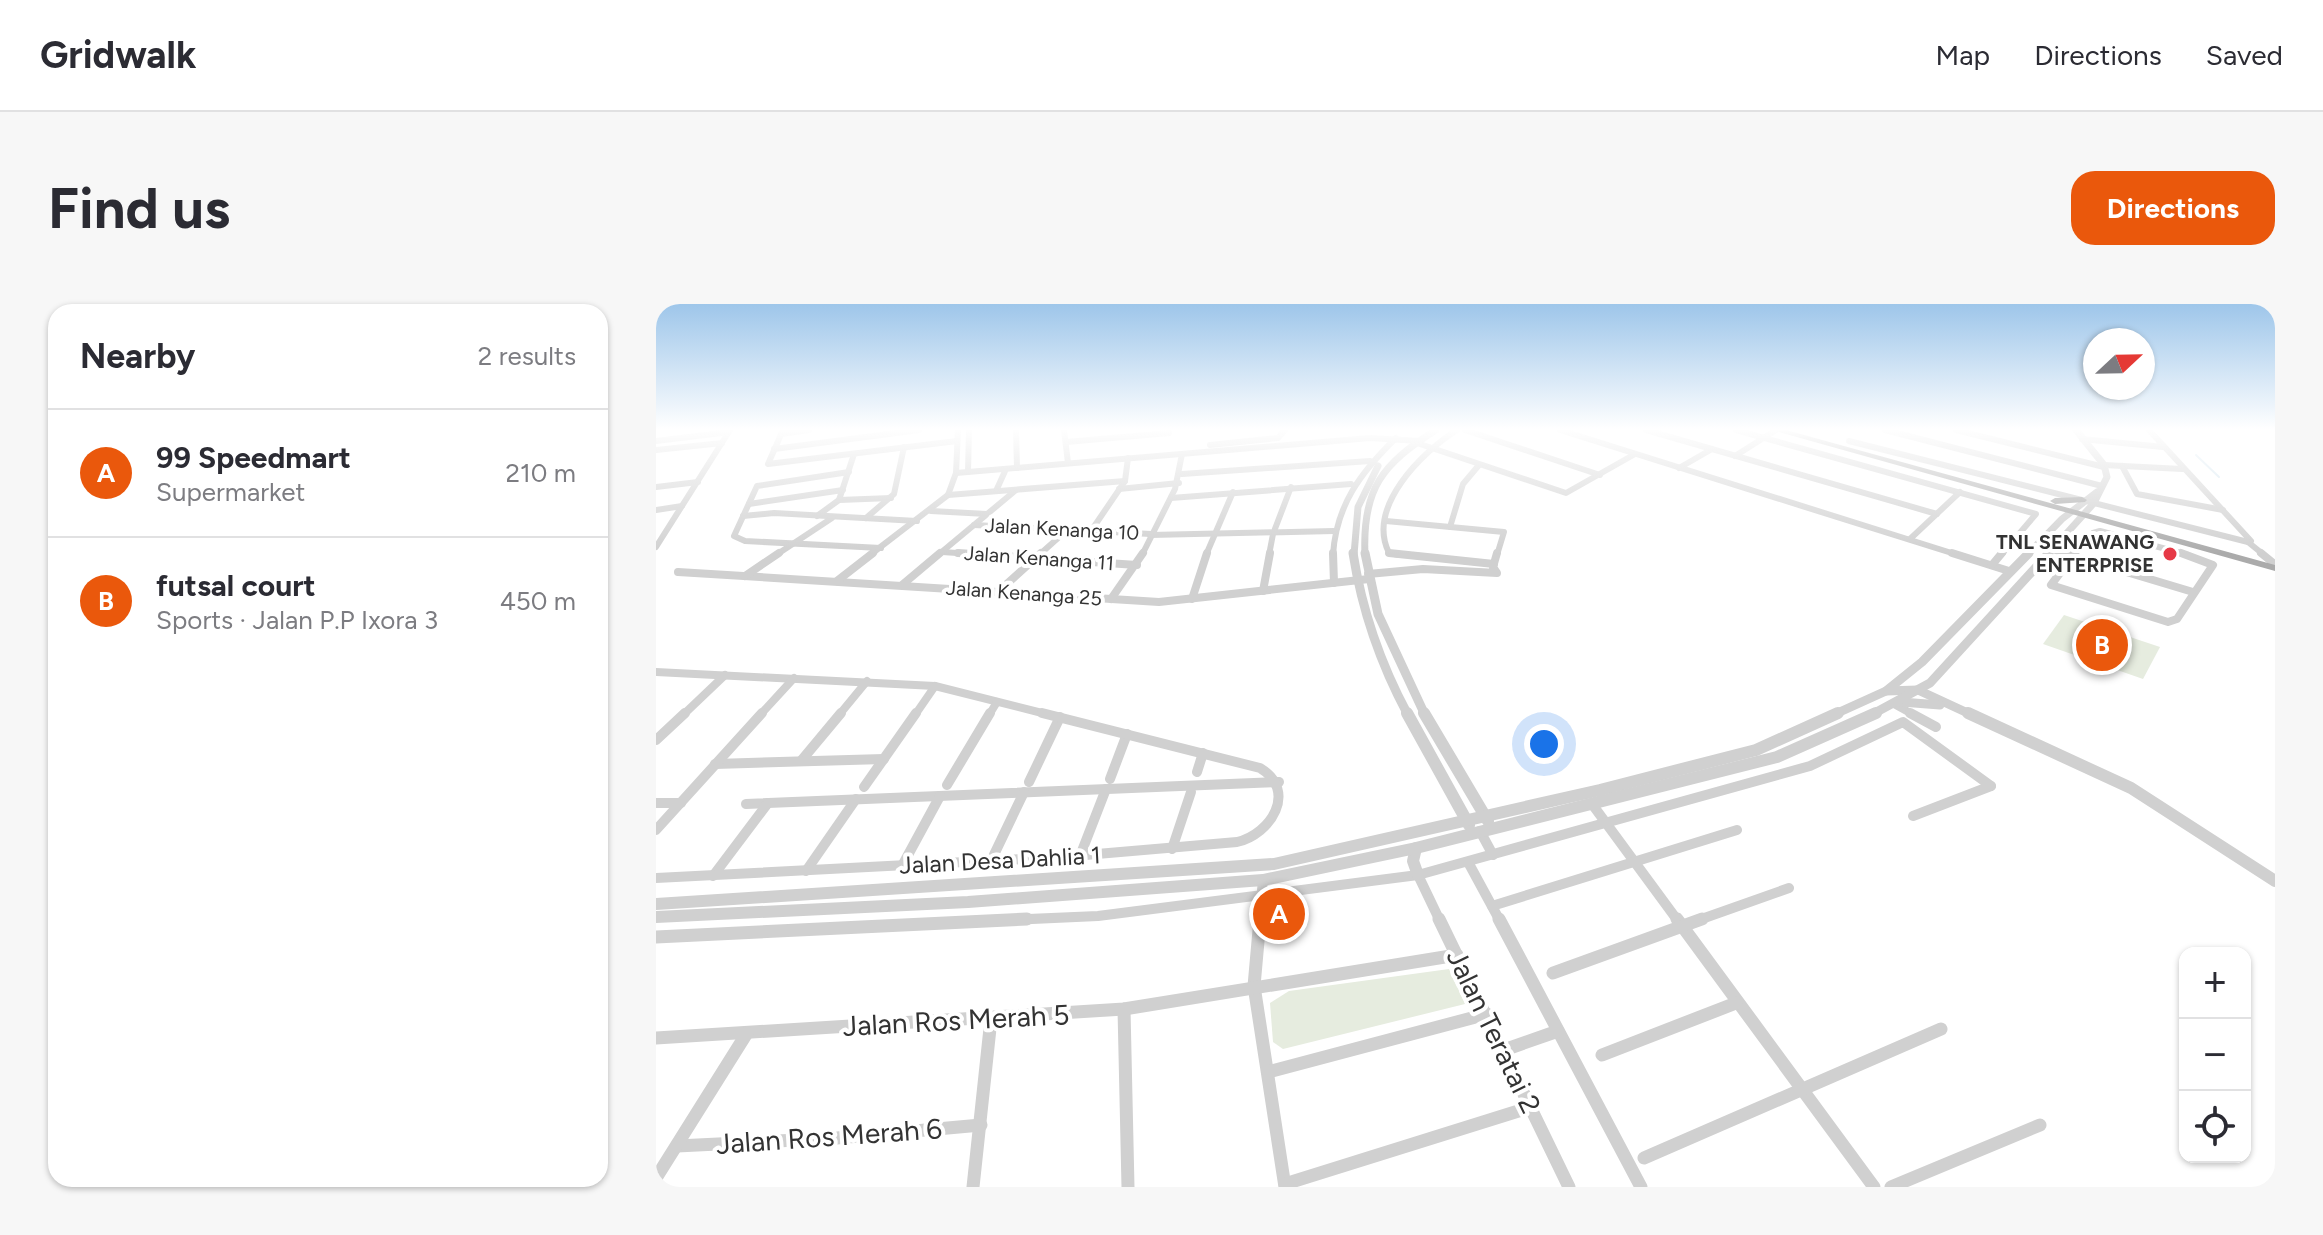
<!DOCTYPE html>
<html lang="en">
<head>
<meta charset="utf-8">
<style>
  :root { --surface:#fff; --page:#f7f7f7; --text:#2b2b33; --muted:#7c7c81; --line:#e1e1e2; --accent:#ea580c }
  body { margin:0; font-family:Figtree,sans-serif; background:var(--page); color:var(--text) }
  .controls { position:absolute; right:24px; bottom:24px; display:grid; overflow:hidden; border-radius:16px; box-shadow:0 2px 6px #0004 }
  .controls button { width:72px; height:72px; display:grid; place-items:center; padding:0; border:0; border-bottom:2px solid var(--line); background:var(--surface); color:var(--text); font:40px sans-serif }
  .compass { position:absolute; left:1427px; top:24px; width:72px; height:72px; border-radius:50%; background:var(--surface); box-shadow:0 2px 6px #0004; rotate:68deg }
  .you { position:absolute; left:888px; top:440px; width:28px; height:28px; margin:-20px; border:6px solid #fff; border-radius:50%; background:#1a73e8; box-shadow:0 0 0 12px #1a73e833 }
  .badge { display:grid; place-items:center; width:52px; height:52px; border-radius:50%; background:var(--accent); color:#fff; font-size:26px; font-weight:700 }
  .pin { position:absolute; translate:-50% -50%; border:4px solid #fff; box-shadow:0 2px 8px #0006 }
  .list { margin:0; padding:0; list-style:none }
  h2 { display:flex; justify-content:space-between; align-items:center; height:104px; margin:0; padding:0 32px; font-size:34px }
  h2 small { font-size:26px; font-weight:400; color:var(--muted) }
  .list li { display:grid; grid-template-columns:52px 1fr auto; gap:24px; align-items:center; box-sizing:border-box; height:128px; padding:0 32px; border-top:2px solid var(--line) }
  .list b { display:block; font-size:30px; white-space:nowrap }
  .list p { margin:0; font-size:26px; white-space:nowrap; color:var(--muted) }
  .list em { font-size:26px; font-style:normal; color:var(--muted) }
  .icon { flex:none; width:44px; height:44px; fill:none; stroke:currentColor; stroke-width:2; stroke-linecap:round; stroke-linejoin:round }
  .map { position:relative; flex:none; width:1619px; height:883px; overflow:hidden; border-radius:24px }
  header { display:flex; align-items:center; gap:48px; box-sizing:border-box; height:112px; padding:0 40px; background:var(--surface); border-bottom:2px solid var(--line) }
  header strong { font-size:38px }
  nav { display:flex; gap:44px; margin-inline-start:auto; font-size:28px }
  .intro { display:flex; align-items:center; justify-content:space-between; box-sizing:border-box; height:192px; padding:0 48px }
  h1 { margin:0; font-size:56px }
  .button { padding:20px 36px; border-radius:24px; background:var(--accent); color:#fff; font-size:28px; font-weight:700 }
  main { display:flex; gap:48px; padding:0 48px }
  aside { flex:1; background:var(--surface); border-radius:24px; box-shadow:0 2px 6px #0004 }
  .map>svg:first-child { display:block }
  .green { fill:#e6ecdf }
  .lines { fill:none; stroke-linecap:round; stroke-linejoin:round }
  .stream { stroke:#cfe2ee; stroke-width:2 }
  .minor-far3 { stroke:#d0d0d0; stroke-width:6 }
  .minor-far2 { stroke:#d0d0d0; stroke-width:8 }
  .minor-far1 { stroke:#d0d0d0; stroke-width:10 }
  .minor { stroke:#d0d0d0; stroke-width:13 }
  .tertiary-far2 { stroke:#d0d0d0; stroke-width:7 }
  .tertiary-far1 { stroke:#d0d0d0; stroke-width:9 }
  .tertiary { stroke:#d0d0d0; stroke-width:12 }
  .primary { fill:#ababab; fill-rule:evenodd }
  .poi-dot { fill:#e63946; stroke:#fff; stroke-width:3 }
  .labels { text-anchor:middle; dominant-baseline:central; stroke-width:8; stroke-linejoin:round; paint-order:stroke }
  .far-street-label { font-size:20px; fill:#333; stroke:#fff }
  .far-poi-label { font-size:20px; font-weight:bold; fill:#333; stroke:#fff; text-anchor:end }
  .street-label { font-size:24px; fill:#333; stroke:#fff }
  .near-street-label { font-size:28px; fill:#333; stroke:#fff }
</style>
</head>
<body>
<header>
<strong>Gridwalk</strong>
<nav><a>Map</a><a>Directions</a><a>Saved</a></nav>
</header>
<div class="intro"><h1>Find us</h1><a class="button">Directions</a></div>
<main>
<aside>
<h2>Nearby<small>2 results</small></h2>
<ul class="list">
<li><span class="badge">A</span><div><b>99 Speedmart</b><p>Supermarket</p></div><em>210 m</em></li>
<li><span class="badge">B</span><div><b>futsal court</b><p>Sports · Jalan P.P Ixora 3</p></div><em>450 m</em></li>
</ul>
</aside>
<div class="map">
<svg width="1619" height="883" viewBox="0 0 1619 883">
  <rect width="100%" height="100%" fill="#fff"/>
  <!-- green -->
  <g class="green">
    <path d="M1408 311 1504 343 1487 375 1387 340Z"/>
    <path d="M793 665 809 700 627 745 617 738 614 699 633 687Z"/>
  </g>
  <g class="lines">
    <!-- stream -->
    <path class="stream" d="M1540 151 1563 173"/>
    <!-- minor-far3 -->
    <g class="minor-far3">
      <path d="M127 126 112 160 301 137"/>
      <path d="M360 126 361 164"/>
      <path d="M408 126 412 159"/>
      <path d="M809 126 944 171"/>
      <path d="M904 126 1302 251"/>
      <path d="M990 126 1281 210"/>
      <path d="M1080 126 1380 210 1345 251"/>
      <path d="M1229 126 1446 182"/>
      <path d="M1300 126 1448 163"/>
      <path d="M1493 126 1595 237 1592 238"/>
      <path d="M125 130 153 126"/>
      <path d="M1426 135 1507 143"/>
      <path d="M0 137 73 128"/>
      <path d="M1193 137 1592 238 1608 251"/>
      <path d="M410 138 513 129"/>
      <path d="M761 139 910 189 979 150"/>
      <path d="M554 141 622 134 629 126"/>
      <path d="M118 145 263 126"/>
      <path d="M0 146 66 139"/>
      <path d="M1079 152 1120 126"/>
      <path d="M1448 161 1526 165"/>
      <path d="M1466 162 1481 190 1567 206"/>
      <path d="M1023 164 1056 145"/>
      <path d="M193 168 101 182 78 232 89 237 225 244"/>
      <path d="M312 168 313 126"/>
      <path d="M300 169 714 134 764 137"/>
      <path d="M526 170 714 157"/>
      <path d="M0 183 42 178"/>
      <path d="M463 185 523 179"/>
      <path d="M340 187 350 165"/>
      <path d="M292 191 469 177"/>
      <path d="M515 194 695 180"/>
      <path d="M183 196 235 194"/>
      <path d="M93 200 187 186"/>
      <path d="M0 206 26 202"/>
      <path d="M275 207 331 210"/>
      <path d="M87 212 118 209 261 217"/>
      <path d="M161 212 183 196 198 150"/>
      <path d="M210 214 238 190 248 143"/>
      <path d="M730 217 848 228 841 251"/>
      <path d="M318 221 495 230"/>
      <path d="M794 223 807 180 823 161"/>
      <path d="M435 227 469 177 472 154"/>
      <path d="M494 231 678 227"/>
      <path d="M1254 235 1304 188"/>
      <path d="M1380 241 1414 251"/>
      <path d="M0 243 74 126"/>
      <path d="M286 248 332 251"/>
      <path d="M120 251 176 214"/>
      <path d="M214 251 292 191 300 169 302 126"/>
      <path d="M282 251 360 186"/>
      <path d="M383 251 411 226"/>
      <path d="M486 251 519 185 526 150"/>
      <path d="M550 251 577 188"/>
      <path d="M613 251 617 230 635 183"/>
      <path d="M677 251C680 201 705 168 740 134"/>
      <path d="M743 251 733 249C710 203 766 148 801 126"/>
      <path d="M1418 251 1437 229 1444 227 1532 251"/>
    </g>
    <!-- minor-far2 -->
    <g class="minor-far2">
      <path d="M302 249 481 261"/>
      <path d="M677 249 678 279"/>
      <path d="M733 249 838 260"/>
      <path d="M1296 249 1353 267"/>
      <path d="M1407 249 1537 288"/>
      <path d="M1419 249 1395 281 1512 318 1521 315 1557 261 1525 249"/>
      <path d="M1605 249 1616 258"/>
      <path d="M1336 261 1346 249"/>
      <path d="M22 268 503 298 713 275"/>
      <path d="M712 270 767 265 841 269 837 263 841 249"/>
      <path d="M89 272 123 249"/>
      <path d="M181 277 217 249"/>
      <path d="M246 281 284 249"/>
      <path d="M343 287 385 249"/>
      <path d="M607 287 614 249"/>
      <path d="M455 295 487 249"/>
      <path d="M536 295 551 249"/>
      <path d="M0 368 279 382 394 411"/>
      <path d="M1238 400 1258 411"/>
      <path d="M27 411 69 371"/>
      <path d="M104 411 138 374"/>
      <path d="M183 411 211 377"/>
      <path d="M259 411 279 382"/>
      <path d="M333 411 341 398"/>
    </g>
    <!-- minor-far1 -->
    <g class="minor-far1">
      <path d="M1254 409 1280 423"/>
      <path d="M0 436 29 409"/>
      <path d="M145 457 185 409"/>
      <path d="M59 460 228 455"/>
      <path d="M541 468 547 449"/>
      <path d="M454 475 471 430"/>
      <path d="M373 478 404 413"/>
      <path d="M291 481 334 409"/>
      <path d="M208 483 260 409"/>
      <path d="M0 499H25"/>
      <path d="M90 500 623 478"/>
      <path d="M936 500 1022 617"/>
      <path d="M1257 512 1335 482"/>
      <path d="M0 526 106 409"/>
      <path d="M824 527 837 551"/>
      <path d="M516 545 535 488"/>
      <path d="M424 552 450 485"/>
      <path d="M335 557 368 488"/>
      <path d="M812 558 844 617"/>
      <path d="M246 562 284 492"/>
      <path d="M150 567 200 495"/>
      <path d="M762 571 784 617"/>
      <path d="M57 572 112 499"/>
      <path d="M0 574 406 553 581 538C615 530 642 487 604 464L386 409"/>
      <path d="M836 602 1081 526"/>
      <path d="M329 617 442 612 762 571 1154 462 1247 418 1335 482"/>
      <path d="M603 617 607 576"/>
      <path d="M1040 617 1133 584"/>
    </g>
    <!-- minor -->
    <g class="minor">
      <path d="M604 615 598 682 629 883"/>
      <path d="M783 615 913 883"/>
      <path d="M843 615 985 883"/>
      <path d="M1021 615 1218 883"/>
      <path d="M0 633 371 615"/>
      <path d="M897 669 1046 615"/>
      <path d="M468 705 472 883"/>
      <path d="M0 734 468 705 801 651"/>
      <path d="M848 746 902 727"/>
      <path d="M946 751 1080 699"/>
      <path d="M612 768 831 710"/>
      <path d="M21 842 181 834 325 821"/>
      <path d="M988 854 1285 725"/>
      <path d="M0 874 91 729"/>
      <path d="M629 880 875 803"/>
      <path d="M317 883 335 715"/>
      <path d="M1235 883 1384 821"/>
    </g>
    <!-- tertiary-far2 -->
    <g class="tertiary-far2">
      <path d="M698 251 702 203 722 162"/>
      <path d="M709 251C706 185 726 160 780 126"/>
      <path d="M1371 251 1406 215 1441 188"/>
      <path d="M1391 251 1438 199 1451 173 1448 161 1420 126"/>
    </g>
    <!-- tertiary-far1 -->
    <g class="tertiary-far1">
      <path d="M697 249C706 307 724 359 752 411"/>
      <path d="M709 249 722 310 769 411"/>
      <path d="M1230 387 1262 386 1316 411"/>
      <path d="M1245 398 1284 401"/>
      <path d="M1177 411 1230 387 1266 358 1373 249"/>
      <path d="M1215 411 1274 379 1393 249"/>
    </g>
    <!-- tertiary -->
    <g class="tertiary">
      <path d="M751 409 813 521"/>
      <path d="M768 409 832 517"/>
      <path d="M1312 409 1475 484 1619 577"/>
      <path d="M760 544 757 557 762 571"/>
      <path d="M0 600 618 560 944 486 1100 446 1182 409"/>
      <path d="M0 613 312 598 607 576 760 544 1121 453 1220 409"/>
    </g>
    <!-- primary -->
    <g class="primary">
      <path d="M1116 126H1130L1619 261V267Z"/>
      <path d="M1426 193 1431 196 1429 198 1399 200 1394 197 1399 194Z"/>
    </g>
  </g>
  <!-- sky -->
  <linearGradient id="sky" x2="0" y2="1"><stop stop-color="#9ec6ea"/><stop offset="0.5" stop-color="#fff"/><stop offset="1" stop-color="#fff" stop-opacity="0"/></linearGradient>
  <rect width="1619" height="250" fill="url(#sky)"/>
  <!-- markers -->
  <circle class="poi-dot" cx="1514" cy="250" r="8"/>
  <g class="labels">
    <!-- far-street labels -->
    <g class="far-street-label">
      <text transform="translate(406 225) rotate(3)">Jalan Kenanga 10</text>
      <text transform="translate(383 254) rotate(4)">Jalan Kenanga 11</text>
      <text transform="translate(368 289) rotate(4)">Jalan Kenanga 25</text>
    </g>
    <!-- far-poi labels -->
    <g class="far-poi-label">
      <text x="1498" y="238">TNL SENAWANG<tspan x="1498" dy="23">ENTERPRISE</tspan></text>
    </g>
    <!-- street labels -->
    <g class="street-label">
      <text transform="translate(344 556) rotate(-3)">Jalan Desa Dahlia 1</text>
    </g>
    <!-- near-street labels -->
    <g class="near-street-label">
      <text transform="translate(300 716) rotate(-3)">Jalan Ros Merah 5</text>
      <text transform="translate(838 727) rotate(64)">Jalan Teratai 2</text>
      <text transform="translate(173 832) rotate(-4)">Jalan Ros Merah 6</text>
    </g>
  </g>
</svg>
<div class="controls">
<button>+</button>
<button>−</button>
<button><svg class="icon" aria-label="locate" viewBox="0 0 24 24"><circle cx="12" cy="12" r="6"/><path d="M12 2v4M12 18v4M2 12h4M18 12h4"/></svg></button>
</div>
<svg class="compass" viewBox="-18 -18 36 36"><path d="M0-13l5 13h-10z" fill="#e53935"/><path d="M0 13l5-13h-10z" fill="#7c7c81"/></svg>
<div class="you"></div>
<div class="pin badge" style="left:623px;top:610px">A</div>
<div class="pin badge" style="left:1446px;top:341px">B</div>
</div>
</main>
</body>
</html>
